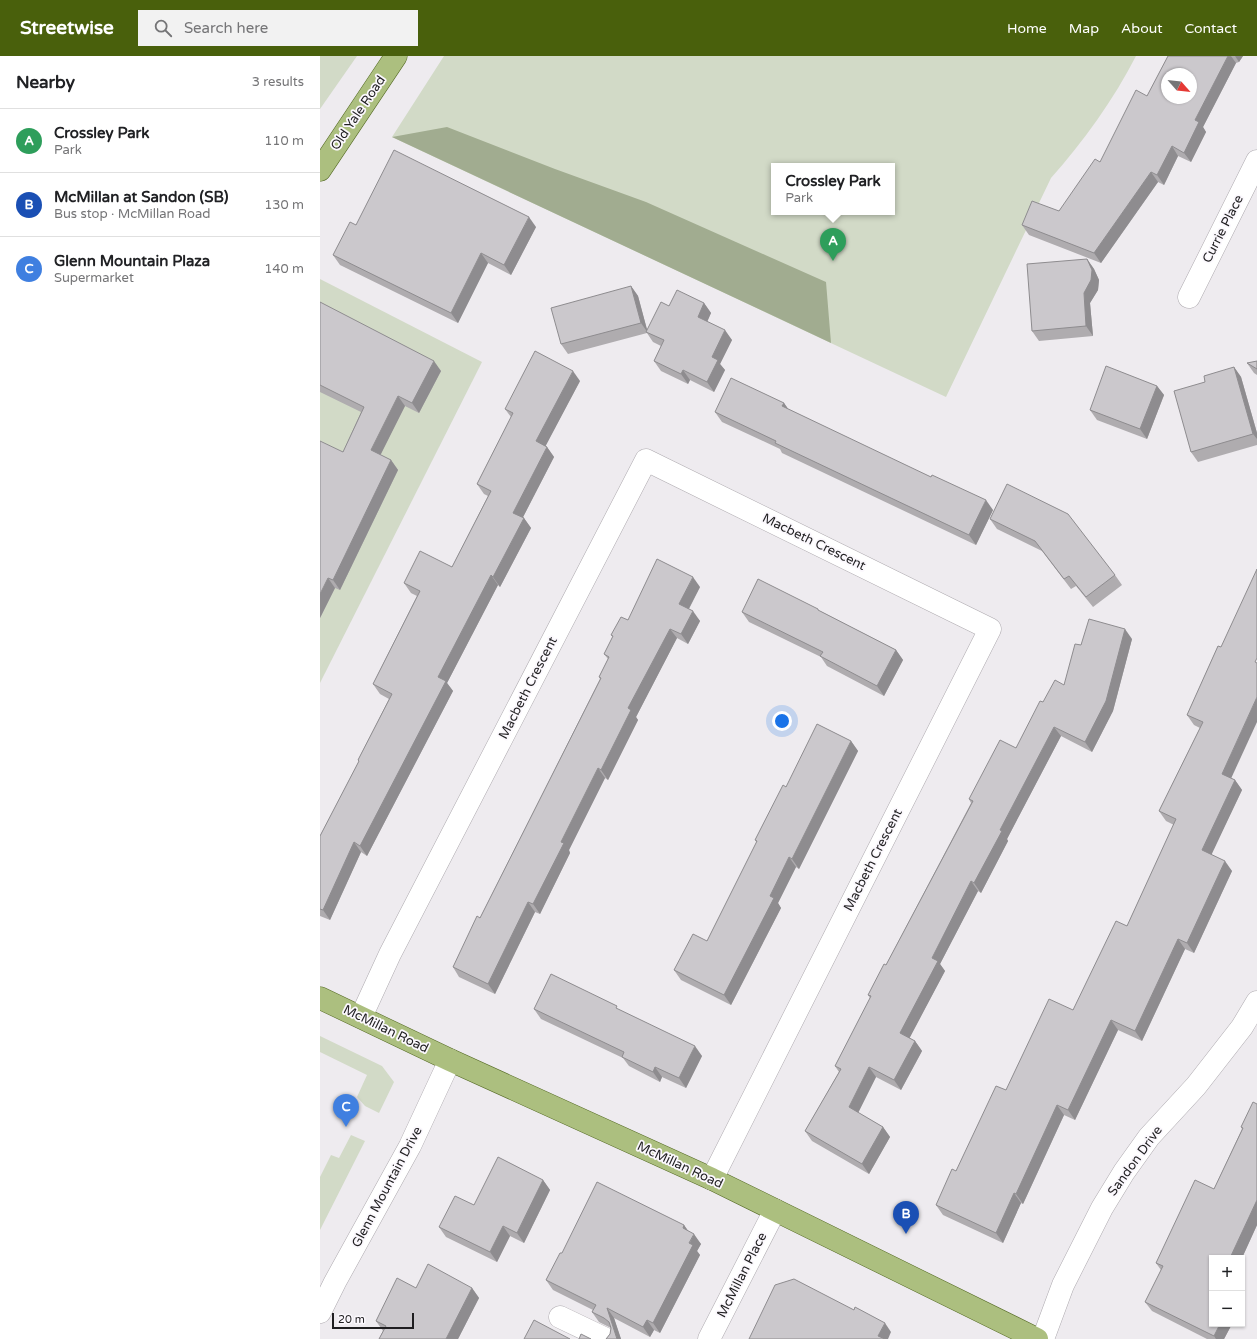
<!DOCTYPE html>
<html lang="en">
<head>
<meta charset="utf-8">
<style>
  :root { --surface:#fff; --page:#f2f2f2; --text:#202124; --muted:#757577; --line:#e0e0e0; --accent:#49600c }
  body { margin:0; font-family:"Varela Round",sans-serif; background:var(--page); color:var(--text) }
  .controls { position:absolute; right:12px; bottom:12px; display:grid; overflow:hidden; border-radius:0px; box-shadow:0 1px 3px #0004 }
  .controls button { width:36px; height:36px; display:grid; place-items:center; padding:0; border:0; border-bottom:1px solid var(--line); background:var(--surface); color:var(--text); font:20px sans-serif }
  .compass { position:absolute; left:841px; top:12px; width:36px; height:36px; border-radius:50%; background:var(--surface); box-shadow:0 1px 3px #0004; rotate:117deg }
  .scale { position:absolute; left:12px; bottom:10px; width:82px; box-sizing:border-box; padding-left:4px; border:2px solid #1f1e20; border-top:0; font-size:11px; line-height:14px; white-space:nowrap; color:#1f1e20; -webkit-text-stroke:3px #fbf8fd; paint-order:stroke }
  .you { position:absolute; left:462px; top:665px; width:14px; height:14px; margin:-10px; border:3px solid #fff; border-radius:50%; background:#1a73e8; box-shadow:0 0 0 6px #1a73e833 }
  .badge { display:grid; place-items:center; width:26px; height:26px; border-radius:50%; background:var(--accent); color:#fff; font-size:13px; font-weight:700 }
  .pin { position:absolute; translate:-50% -33px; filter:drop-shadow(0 1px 2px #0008) }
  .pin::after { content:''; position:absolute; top:21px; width:14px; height:12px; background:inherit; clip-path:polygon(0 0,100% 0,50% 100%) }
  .popup { position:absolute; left:451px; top:107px; width:124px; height:52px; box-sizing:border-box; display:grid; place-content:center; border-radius:0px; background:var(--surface); filter:drop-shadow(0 1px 3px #0005); font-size:13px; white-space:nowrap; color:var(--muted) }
  .popup b { font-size:15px; color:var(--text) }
  .popup::after { content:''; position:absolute; left:50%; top:100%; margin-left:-8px; border:8px solid transparent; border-top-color:var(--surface) }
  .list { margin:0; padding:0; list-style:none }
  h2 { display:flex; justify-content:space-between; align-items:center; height:52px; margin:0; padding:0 16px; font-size:17px }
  h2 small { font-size:13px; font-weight:400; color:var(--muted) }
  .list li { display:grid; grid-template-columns:26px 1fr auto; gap:12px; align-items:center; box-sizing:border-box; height:64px; padding:0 16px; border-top:1px solid var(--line) }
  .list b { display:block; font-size:15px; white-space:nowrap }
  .list p { margin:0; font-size:13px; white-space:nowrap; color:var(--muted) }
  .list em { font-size:13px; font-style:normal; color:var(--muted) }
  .icon { flex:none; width:22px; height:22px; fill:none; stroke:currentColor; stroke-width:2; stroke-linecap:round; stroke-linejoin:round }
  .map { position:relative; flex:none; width:937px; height:1283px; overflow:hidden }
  header { display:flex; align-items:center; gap:24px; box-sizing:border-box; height:56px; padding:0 20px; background:var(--accent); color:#fff }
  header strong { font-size:19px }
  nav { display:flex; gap:22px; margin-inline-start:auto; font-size:14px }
  .search { width:280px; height:36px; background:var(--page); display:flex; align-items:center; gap:10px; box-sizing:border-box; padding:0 14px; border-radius:0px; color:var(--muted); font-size:15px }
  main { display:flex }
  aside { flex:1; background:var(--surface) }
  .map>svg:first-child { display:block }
  .green { fill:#d2dac7; fill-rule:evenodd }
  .forest { fill:#a1ac90 }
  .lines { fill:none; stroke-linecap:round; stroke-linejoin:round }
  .minor-casing { stroke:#aeaaaf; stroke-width:23 }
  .major-casing { stroke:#566b26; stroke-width:23 }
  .minor { stroke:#fff; stroke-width:22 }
  .major { stroke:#acbf7f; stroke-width:22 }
  .wall { fill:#afacaf }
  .shaded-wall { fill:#8e8c8f }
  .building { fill:#cbc8cc; stroke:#8e8c8f; fill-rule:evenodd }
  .labels { text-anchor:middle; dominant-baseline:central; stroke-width:3.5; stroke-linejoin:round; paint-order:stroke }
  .street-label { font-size:13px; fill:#1f1e20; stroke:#fbf8fd }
</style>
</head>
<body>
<header>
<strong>Streetwise</strong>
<div class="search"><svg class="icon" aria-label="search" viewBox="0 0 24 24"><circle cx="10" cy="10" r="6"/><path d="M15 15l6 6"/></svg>Search here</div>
<nav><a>Home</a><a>Map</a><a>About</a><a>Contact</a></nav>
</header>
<main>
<aside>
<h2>Nearby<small>3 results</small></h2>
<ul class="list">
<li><span class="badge" style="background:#2e9e5b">A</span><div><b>Crossley Park</b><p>Park</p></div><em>110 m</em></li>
<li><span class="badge" style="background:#1a4fb4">B</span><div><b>McMillan at Sandon (SB)</b><p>Bus stop · McMillan Road</p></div><em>130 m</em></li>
<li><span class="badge" style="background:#3f7fe0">C</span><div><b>Glenn Mountain Plaza</b><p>Supermarket</p></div><em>140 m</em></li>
</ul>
</aside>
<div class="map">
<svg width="937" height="1283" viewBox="0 0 937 1283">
  <rect width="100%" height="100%" fill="#eeebef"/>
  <!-- green -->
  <g class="green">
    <path d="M0 0H37L0 53Z"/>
    <path d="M124 0H816C794 43 763 86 731 122L626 341 72 81ZM454 110H572V156H454Z"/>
    <path d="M0 223 162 306 0 627Z"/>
    <path d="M0 980 62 1010 74 1026 59 1057 45 1050 37 1041 47 1019 0 996Z"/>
    <path d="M31 1079 45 1085 0 1174V1121L11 1099 19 1102Z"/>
  </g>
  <!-- forest -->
  <path class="forest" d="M127 71 235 113 326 146 506 226 511 287 72 81Z"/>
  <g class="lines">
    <defs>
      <g id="minor">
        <path d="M869 241 937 105"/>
        <path d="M41 961 70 898 326 404 670 573 392 1123"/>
        <path d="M0 1256 15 1226 90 1090 130 1004"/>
        <path d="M240 1261 286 1283"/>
        <path d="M389 1283 455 1154"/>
        <path d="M723 1283 743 1229 782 1152 804 1116 829 1081 876 1030 922 971 937 946"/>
      </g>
      <g id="major">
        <path d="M0 114 76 0"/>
        <path d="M0 942 130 1004 392 1123 717 1283"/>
      </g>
    </defs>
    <!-- minor casing -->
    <use href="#minor" class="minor-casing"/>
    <!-- major casing -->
    <use href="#major" class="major-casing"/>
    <!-- minor -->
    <use href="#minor" class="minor"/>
    <!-- major -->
    <use href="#major" class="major"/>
  </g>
  <!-- wall -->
  <g class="wall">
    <path d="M848 0H923L919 6 916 7 883 71 886 76 871 106 858 100 844 129 838 126 781 207 709 179 702 169 739 155 780 106 827 40Z"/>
    <path d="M36 169 216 171 191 219 168 207 138 267 20 209 13 199Z"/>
    <path d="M767 203 774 213 779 224 778 234 770 247 773 280 719 285 712 275Z"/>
    <path d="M311 230 318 240 327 274 349 250 384 247 391 257 387 265 412 284 400 308 405 314 394 336 370 324 368 328 341 315 334 305 341 290 333 286 327 277 248 298 241 288Z"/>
    <path d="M0 246 121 315 99 357 85 350 60 399 71 404 78 414 20 534 15 532 0 562 23 396 41 356 0 336Z"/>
    <path d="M937 305V319L934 317 927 307Z"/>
    <path d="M914 311 921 321 937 377V389L878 406 871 396Z"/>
    <path d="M260 325 225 390 227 391 234 401 203 461 211 472 180 531 178 529 127 627 133 635 47 800 41 796 10 864 0 860V780L39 705 38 704 69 643 60 638 53 628 97 540 91 537 84 527 132 511 168 440 164 438 157 428 191 361 185 353Z"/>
    <path d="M837 330 844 339 827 383 777 364 770 354Z"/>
    <path d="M464 347 468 353 673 454 656 489 462 397 460 393 402 366 395 356Z"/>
    <path d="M670 463 795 519 802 529 773 551 756 530 751 533 722 495 677 473Z"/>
    <path d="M380 531 369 553 380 565 368 588 357 582 316 661 318 664 288 724 285 722 249 794 250 797 220 858 215 856 175 938 139 921 133 911 160 862 280 623 279 621 288 603 284 598 293 581 291 579 308 564Z"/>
    <path d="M500 555 576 594 583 604 564 640 507 610 501 601 429 566 422 556Z"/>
    <path d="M812 583 793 655 772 696 741 680 687 783 688 785 661 837 658 835 620 908 625 915 589 982 595 985 602 995 581 1034 556 1021 538 1057 563 1071 570 1081 549 1118 492 1085 485 1075 519 1016 515 1010 550 942 548 939 566 909 651 747 649 743 696 692 723 646 744 629 761 589Z"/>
    <path d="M898 590 911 722 915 724 922 734 891 798 912 815 874 897 865 893 822 985 798 974 755 1064 744 1059 703 1148 701 1147 683 1187 623 1159 616 1149 686 1034 753 954 807 870 854 769 846 765 839 755 880 672 874 669 867 659Z"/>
    <path d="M531 685 538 695 479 813 476 811 458 847 461 852 411 949 361 924 354 914 387 885 437 787 435 784 466 731Z"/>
    <path d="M214 953 300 954 382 1000 366 1032 342 1021 340 1026 309 1010 303 1002 221 963Z"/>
    <path d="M937 1048V1169L922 1202H892V1268H912L904 1283H887L832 1255 825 1246 841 1214 836 1207 894 1133 922 1073 921 1071Z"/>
    <path d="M223 1124 230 1134 204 1187 190 1180 177 1206 126 1181 119 1171 154 1149Z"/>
    <path d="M364 1169 368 1175 381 1188 377 1195 380 1199 340 1277 334 1274 330 1281 294 1262 301 1283H286L290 1278 291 1272 279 1266 272 1256 273 1254 233 1234 226 1224 242 1197Z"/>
    <path d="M96 1232H152L159 1242 138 1283H59L63 1275 56 1265Z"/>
  </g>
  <!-- shaded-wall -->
  <g class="shaded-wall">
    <path d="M908 0H911L916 7 883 71 886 76 871 106 864 97 875 64Z"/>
    <path d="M915 0H923L919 6Z"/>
    <path d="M852 90 858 100 844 129 837 119Z"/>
    <path d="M831 116 838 126 781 207 774 197Z"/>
    <path d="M209 161 216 171 191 219 184 209Z"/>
    <path d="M161 197 168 207 138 267 131 257Z"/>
    <path d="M767 203 774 213 779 224 778 234 770 247 773 280 766 270 764 237Z"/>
    <path d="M311 230 318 240 328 277 321 267Z"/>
    <path d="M384 247 391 257 385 271 378 261Z"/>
    <path d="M405 274 412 284 400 308 405 314 394 336 387 326 392 301Z"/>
    <path d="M114 305 121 315 99 357 92 347Z"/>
    <path d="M914 311 921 321 937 377V383L933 378Z"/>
    <path d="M363 314 370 324 368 328 361 318Z"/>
    <path d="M253 315 260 325 223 395 216 385Z"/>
    <path d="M837 330 844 339 827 383 820 373Z"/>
    <path d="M78 340 85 350 58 404 51 394Z"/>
    <path d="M464 347 471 357 462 350Z"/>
    <path d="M227 391 234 401 200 467 193 457Z"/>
    <path d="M71 404 78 414 20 534 13 524Z"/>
    <path d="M666 444 673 454 656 489 649 479Z"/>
    <path d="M204 462 211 472 180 531 173 521Z"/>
    <path d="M171 519 178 529 127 627 133 635 47 800 40 790 118 621Z"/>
    <path d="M373 521 380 531 366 558 359 548Z"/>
    <path d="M8 522 15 532 0 562V538Z"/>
    <path d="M373 555 380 565 368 588 361 578Z"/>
    <path d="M350 573 357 582 316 661 318 664 288 724 281 714 308 652Z"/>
    <path d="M805 573 812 583 793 655 772 696 765 686Z"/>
    <path d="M576 594 583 604 564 640 557 630Z"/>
    <path d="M937 641V666L909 727 902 718Z"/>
    <path d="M734 671 741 680 687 783 688 785 661 837 654 827 680 774Z"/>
    <path d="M531 685 538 695 479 813 472 803Z"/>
    <path d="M278 712 285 722 249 794 250 797 220 858 213 848 241 786Z"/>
    <path d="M915 724 922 734 889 804 882 794Z"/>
    <path d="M34 786 41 796 10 864 3 854Z"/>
    <path d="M469 801 476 811 458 847 461 852 411 949 404 939 450 840Z"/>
    <path d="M905 805 912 815 874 897 867 887Z"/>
    <path d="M651 825 658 835 620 908 625 915 587 987 580 977 612 902Z"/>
    <path d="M208 846 215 856 175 938 168 928Z"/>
    <path d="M858 883 865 893 822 985 815 975Z"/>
    <path d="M791 964 798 974 755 1064 748 1054Z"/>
    <path d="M595 985 602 995 581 1034 574 1024Z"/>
    <path d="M375 990 382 1000 366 1032 359 1022Z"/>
    <path d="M335 1011 342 1021 340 1026 333 1016Z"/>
    <path d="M549 1011 556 1021 536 1061 529 1051Z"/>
    <path d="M737 1049 744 1059 703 1148 696 1138Z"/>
    <path d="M563 1071 570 1081 549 1118 542 1108Z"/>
    <path d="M223 1124 230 1134 204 1187 197 1177Z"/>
    <path d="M694 1137 701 1147 683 1187 676 1177Z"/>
    <path d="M937 1144V1169L922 1202H910Z"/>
    <path d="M364 1169 371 1179 363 1172Z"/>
    <path d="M183 1170 190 1180 177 1206 170 1196Z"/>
    <path d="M374 1178 381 1188 377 1195 380 1199 340 1277 333 1267Z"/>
    <path d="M152 1232 159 1242 138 1283H126Z"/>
    <path d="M287 1252 294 1262 301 1283H297Z"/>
    <path d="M327 1264 334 1274 330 1281 323 1271Z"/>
    <path d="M565 1267 571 1276 568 1283H560L558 1280Z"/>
    <path d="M900 1268H912L904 1283H896L894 1280Z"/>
  </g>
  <!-- building -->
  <g class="building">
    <path d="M848 0H908L875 64 879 66 864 97 852 90 837 119 831 116 774 197 702 169 712 145 739 155 775 103 780 106 816 34 827 40ZM847 18H871V42H847Z"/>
    <path d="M74 94 209 161 184 209 161 197 131 257 13 199 30 166 36 169Z"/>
    <path d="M767 203 772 214 771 224 764 237 766 270 712 275 707 208Z"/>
    <path d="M311 230 321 267 241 288 231 252Z"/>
    <path d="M357 234 384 247 378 261 405 274 392 301 398 304 387 326 363 314 361 318 334 305 344 284 326 276 341 246 349 250Z"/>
    <path d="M0 246 114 305 92 347 78 340 51 394 71 404 13 524 8 522 0 538V385L23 396 44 351 0 329Z"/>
    <path d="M215 295 253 315 216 385 227 391 193 457 204 462 173 521 171 519 118 621 126 625 40 790 34 786 3 854 0 853V780L39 705 38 704 72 638 53 628 100 535 84 527 100 495 132 511 171 435 157 428 193 357 185 353Z"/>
    <path d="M937 305V313L927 307Z"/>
    <path d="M786 310 837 330 820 373 770 354Z"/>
    <path d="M914 311 933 378 871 396 854 335 885 326 884 320Z"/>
    <path d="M411 322 464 347 462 350 611 421 612 419 666 444 649 479 455 387 456 385 395 356Z"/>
    <path d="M687 428 748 458 795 519 766 541 749 520 744 523 715 485 670 463Z"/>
    <path d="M337 503 373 521 359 548 373 555 361 578 350 573 308 652 311 654 281 714 278 712 241 786 244 787 213 848 208 846 168 928 133 911 157 860 160 862 281 622 279 621 289 601 284 598 293 580 291 579 301 561 308 564Z"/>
    <path d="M937 513V602L935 606 937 607V641L902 718 915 724 882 794 905 805 867 887 858 883 815 975 791 964 748 1054 737 1049 696 1138 694 1137 676 1177 616 1149 632 1113 636 1115 676 1030 686 1034 729 943 753 954 796 865 807 870 856 763 839 755 883 666 867 659 898 590 901 591Z"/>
    <path d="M438 523 498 553V554L576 594 557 630 500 600 503 596 422 556Z"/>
    <path d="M769 563 805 573 786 645 765 686 734 671 680 774 682 775 654 827 651 825 612 902 618 905 580 977 595 985 574 1024 549 1011 529 1051 563 1071 542 1108 485 1075 521 1013 515 1010 551 940 548 939 564 908 566 909 653 745 649 743 680 684 696 692 720 645 723 646 735 624 744 629 755 588 761 589Z"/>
    <path d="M497 668 531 685 472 803 469 801 450 840 454 842 404 939 354 914 373 878 387 885 437 785 435 784 463 729 466 731Z"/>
    <path d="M231 918 297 950 296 952 375 990 359 1022 335 1011 333 1016 302 1001 304 996 214 953Z"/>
    <path d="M933 1046 937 1048V1144L910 1202H892V1268H900L894 1280 825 1246 843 1210 836 1207 875 1124 894 1133 923 1072 921 1071Z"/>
    <path d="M178 1101 223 1124 197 1177 183 1170 170 1196 119 1171 135 1140 154 1149Z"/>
    <path d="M277 1126 364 1169 363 1172 374 1178 369 1187 373 1189 333 1267 327 1264 323 1271 287 1252 297 1283H286L290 1278 291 1272 289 1266 284 1262 272 1256 276 1249 226 1224 240 1197H242Z"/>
    <path d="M108 1208 152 1232 126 1283H59L66 1270 56 1265 77 1222 96 1232Z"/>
    <path d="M474 1223 534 1254 535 1251 565 1267 558 1280 565 1283H429L455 1229Z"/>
    <path d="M214 1264 250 1283H204Z"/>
    <path d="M261 1278 271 1283H259Z"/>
  </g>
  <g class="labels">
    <!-- street labels -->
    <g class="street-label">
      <text transform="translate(38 57) rotate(-56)">Old Yale Road</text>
      <text transform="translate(903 173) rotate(-63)">Currie Place</text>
      <text transform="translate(494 486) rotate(26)">Macbeth Crescent</text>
      <text transform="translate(208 632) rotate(-63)">Macbeth Crescent</text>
      <text transform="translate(553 804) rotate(-63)">Macbeth Crescent</text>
      <text transform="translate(66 973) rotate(26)">McMillan Road</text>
      <text transform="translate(815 1105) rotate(-54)">Sandon Drive</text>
      <text transform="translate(360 1109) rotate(25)">McMillan Road</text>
      <text transform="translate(67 1131) rotate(-62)">Glenn Mountain Drive</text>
      <text transform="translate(422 1219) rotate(-63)">McMillan Place</text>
    </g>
  </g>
</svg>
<div class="controls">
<button>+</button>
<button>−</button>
</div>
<svg class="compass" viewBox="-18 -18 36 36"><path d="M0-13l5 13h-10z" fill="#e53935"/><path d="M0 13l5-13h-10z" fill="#757577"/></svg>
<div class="scale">20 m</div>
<div class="you"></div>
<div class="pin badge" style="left:513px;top:205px;background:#2e9e5b">A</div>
<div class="popup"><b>Crossley Park</b>Park</div>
<div class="pin badge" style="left:586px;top:1178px;background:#1a4fb4">B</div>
<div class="pin badge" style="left:26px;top:1071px;background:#3f7fe0">C</div>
</div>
</main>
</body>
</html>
